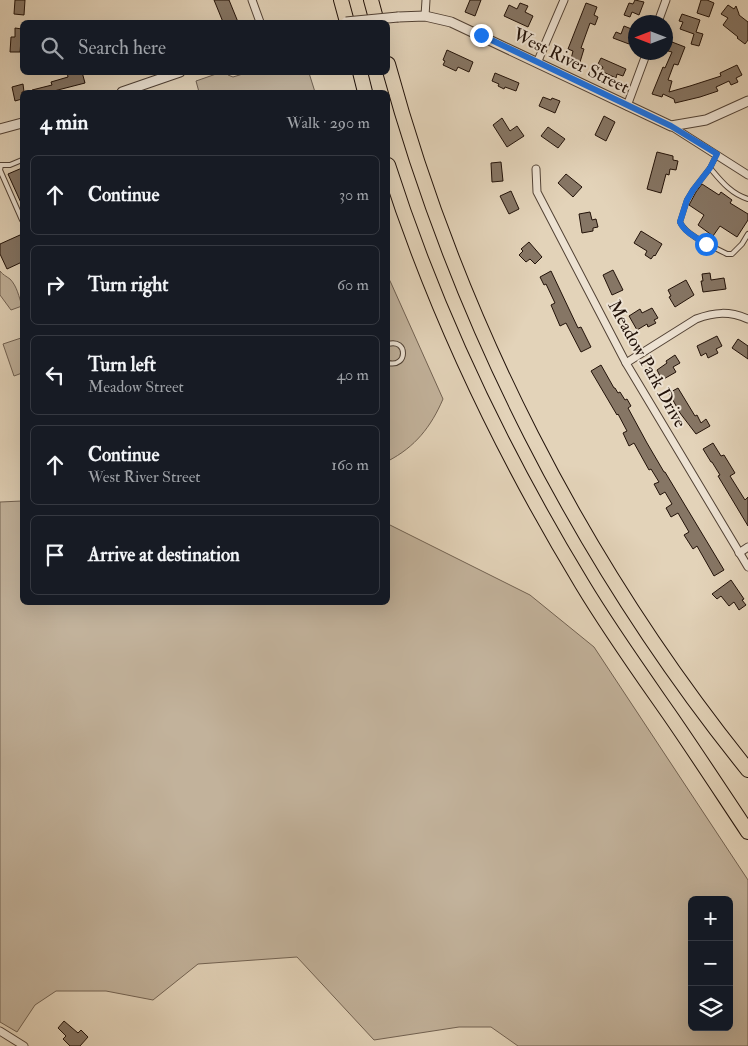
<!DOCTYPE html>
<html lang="en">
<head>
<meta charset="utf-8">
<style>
  :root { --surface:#171b24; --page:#242831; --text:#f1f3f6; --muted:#9ea1a6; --line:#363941 }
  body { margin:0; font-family:"IM FELL Double Pica",serif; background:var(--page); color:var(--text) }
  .controls { position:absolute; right:15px; bottom:15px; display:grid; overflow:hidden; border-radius:8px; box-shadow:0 5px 20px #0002 }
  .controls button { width:45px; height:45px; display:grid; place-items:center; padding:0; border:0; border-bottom:1px solid var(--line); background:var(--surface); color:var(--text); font:25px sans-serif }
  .compass { position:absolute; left:628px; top:15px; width:45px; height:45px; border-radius:50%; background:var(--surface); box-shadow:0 5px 20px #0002; rotate:270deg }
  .stop { position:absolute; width:15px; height:15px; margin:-11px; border:4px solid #1a73e8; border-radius:50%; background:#fff }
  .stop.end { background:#1a73e8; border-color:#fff; box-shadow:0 1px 5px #0008 }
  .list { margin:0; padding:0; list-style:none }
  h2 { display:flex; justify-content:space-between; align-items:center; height:65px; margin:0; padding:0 20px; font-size:21px }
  h2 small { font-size:16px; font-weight:400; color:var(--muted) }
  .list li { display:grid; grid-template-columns:32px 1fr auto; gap:15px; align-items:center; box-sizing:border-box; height:80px; margin:0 10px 10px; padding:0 10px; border:1px solid var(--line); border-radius:8px }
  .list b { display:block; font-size:19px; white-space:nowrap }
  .list p { margin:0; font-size:16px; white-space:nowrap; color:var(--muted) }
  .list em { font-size:16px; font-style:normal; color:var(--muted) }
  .icon { flex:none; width:28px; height:28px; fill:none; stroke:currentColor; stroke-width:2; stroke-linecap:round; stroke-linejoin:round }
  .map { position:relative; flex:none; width:748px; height:1046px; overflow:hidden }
  .search { position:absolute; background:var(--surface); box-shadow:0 5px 20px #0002; left:20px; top:20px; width:370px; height:55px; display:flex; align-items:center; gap:12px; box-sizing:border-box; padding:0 18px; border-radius:8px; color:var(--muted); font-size:19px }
  .panel { position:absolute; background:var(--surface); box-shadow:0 5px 20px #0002; left:20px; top:90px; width:370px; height:515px; border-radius:8px }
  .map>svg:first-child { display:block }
  .green { fill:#c2b29b; stroke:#726252; fill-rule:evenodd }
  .building { fill:#867665; stroke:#221209 }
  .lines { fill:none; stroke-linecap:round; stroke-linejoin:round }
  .service-casing { stroke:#524235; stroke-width:6 }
  .minor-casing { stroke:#524235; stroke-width:9 }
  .tertiary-casing { stroke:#524235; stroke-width:11 }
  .motorway-casing { stroke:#221209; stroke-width:16 }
  .service { stroke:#ede2d2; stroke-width:4 }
  .minor { stroke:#ede2d2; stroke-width:7 }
  .tertiary { stroke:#ede2d2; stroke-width:9 }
  .motorway { stroke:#e3d3b9; stroke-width:14 }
  .tertiary-bridge-casing { stroke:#524235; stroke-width:11; stroke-linecap:butt }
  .tertiary-bridge { stroke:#ede2d2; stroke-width:9 }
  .route { stroke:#1a73e8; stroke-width:6 }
  .labels { text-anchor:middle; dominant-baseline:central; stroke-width:4; stroke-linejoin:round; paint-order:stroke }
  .street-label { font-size:18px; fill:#221209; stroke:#ede2d2 }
</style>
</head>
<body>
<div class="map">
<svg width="748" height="1046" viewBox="0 0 748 1046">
  <rect width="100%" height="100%" fill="#e3d3b9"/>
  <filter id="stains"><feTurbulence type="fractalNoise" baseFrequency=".004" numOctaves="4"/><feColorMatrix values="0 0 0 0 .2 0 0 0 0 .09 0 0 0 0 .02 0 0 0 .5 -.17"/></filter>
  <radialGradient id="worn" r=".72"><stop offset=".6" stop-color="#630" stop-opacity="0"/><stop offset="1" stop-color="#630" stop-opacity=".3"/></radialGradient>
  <!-- green -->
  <g class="green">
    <path d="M219 73H226L228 75 233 77 246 73H309L315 92H199L196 81Z"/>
    <path d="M0 271C3 275 6 276 10 279 17 286 19 297 22 306L11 310 0 295Z"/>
    <path d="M388 277 391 283 443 399C431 427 415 447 388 461Z"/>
    <path d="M21 338 22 343V373L14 376 3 344Z"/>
    <path d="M22 501V602H388V524L530 595 594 647 748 880V1046H518L491 1027H459L374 1040 297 957 198 964 153 1000 106 991H56L35 1005 17 1032 0 1022V502ZM692 900H729V1027H692Z"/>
  </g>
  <!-- building -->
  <g class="building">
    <path d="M15 0H25L24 15 14 14Z"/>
    <path d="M214 0H229L238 22H223Z"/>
    <path d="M470 0H481L475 16 465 12Z"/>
    <path d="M635 0 644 2 639 15 632 12 630 17 624 15 629 3 633 4Z"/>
    <path d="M701 0H707L714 3 709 17 697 13Z"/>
    <path d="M520 3 528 6 525 12 533 16 528 27 504 16 509 5 517 9Z"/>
    <path d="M586 3 597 7 594 15 598 17 595 25 590 23 581 48 584 49 580 62 571 59 573 51 568 49Z"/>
    <path d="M728 5 734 9 736 6 739 14V15L748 22V40L745 44 737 38 738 37 723 25 728 18 721 14Z"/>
    <path d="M682 14 700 20 696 32 703 34 699 46 691 44 694 34 680 29 683 22 679 21Z"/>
    <path d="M624 26 634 30 629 44 613 38 616 32 621 34Z"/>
    <path d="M15 28 22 29V41L21 40 20 52H10L11 37H15Z"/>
    <path d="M672 42 685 47 678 65 674 64 668 80 672 81 669 92 690 86 721 76 720 73 737 65 742 75 736 78 738 82 731 85 729 81 716 87 718 91 700 97 675 103 674 99 663 94 662 97 652 94 663 67 665 68 672 52 668 51Z"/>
    <path d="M447 50 473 62 469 72 458 67 456 71 443 65 445 61 443 60Z"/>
    <path d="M601 58 626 69 623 76 617 74 616 78 601 71 603 67 598 64Z"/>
    <path d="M67 72H82L85 83 54 91V92H32V90L52 85 51 82 68 77Z"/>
    <path d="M495 73 519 83 516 91 505 87 504 89 498 86 499 84 492 81Z"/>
    <path d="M23 84 24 92H22V99L15 101 12 87Z"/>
    <path d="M543 97 551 100 552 98 560 101 555 113 539 106Z"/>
    <path d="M604 116 615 122 606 141 595 135Z"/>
    <path d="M502 118 510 131 517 126 524 136 507 147 493 125Z"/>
    <path d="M548 127 565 139 558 148 541 136Z"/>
    <path d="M657 152 673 156V160L678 161 676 170 670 169 669 175 666 174 661 193 647 189Z"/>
    <path d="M501 162 503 181 492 182 491 163Z"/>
    <path d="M22 168V205L8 174Z"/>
    <path d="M566 174 582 187 573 197 558 183Z"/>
    <path d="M702 184 719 195 721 192 732 200 730 203 748 214V220L737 237 720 226 713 236 698 225 704 215 689 205 696 192Z"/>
    <path d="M511 191 519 209 509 214 500 196Z"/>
    <path d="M590 212 592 220 596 219 598 227 593 228V231L582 233 579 214Z"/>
    <path d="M641 231 662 244 655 256 654 255 651 259 645 255 647 251 634 243Z"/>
    <path d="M20 235 22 240V262L7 269 0 254V244Z"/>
    <path d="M529 242 542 257 535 264 530 259 526 262 519 255 523 251 521 249Z"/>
    <path d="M613 270 623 290 612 295 603 275Z"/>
    <path d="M551 271 578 328 581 327 591 347 581 352 566 323 560 326 551 305 555 303 546 284 544 285 540 277Z"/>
    <path d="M710 273 711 280 724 278 726 289 703 292 701 281H703L702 274Z"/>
    <path d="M686 280 694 295 675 307 669 297 671 296 668 290Z"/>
    <path d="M652 308 658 318 654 320 656 323 648 327 647 324 637 330 629 316 640 309 642 313Z"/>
    <path d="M717 336 722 346 716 349 718 353 708 358 706 353 701 356 697 346Z"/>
    <path d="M738 339 748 346V359L732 348Z"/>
    <path d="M675 355 680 363 673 367 676 372 662 380 657 370 667 363 666 361Z"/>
    <path d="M601 365 614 388H615L618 393 620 392 625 400 627 399 631 406 628 408 647 443 664 472H665L724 570 714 576 697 546 693 549 684 535 689 532 678 513 671 517 666 508 672 504 665 492 660 495 654 484 659 482 651 469 649 470 634 443 629 446 623 433 627 431 618 414 617 415 591 371Z"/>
    <path d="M678 388 695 416 697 415 701 423 706 419 710 426 696 434 680 413 669 393Z"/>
    <path d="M713 443 721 456 724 455 735 473 730 476 745 500 748 497V526L718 476 720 475 712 462H711L703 449Z"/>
    <path d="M731 580 744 599 742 600 746 605 739 610 734 602 729 606 721 596 717 599 712 594Z"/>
    <path d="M64 1021 78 1033 81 1030 88 1037 80 1046H70L63 1039 66 1036 58 1028Z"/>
  </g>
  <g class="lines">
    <defs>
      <g id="service">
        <path d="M717 154 710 168 693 190 687 200 680 222C686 236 714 247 727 254H732L742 244 748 234"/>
        <path d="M0 165H10L22 160"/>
        <path d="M1 165 0 170 22 220"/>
        <path d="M710 168C721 181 731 194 748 199"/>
        <path d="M388 344C408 338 408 368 388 363"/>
      </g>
      <g id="minor">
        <path d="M252 0 260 22"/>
        <path d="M425 16 426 0"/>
        <path d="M658 22 666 0"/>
        <path d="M537 63 564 0"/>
        <path d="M627 106 647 52"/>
        <path d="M671 126 748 175"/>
        <path d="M536 169 537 192 626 363 748 567"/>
        <path d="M626 363 696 319C715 312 729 311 748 319"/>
        <path d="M739 553 748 547"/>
        <path d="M0 1031 24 1046"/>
      </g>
      <g id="tertiary">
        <path d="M398 17 425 16 451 22 671 126 706 120 748 101"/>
        <path d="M122 92 180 72"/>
        <path d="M0 129 22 123"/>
      </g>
      <g id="motorway">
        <path d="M341 0 347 22"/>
        <path d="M371 0 377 22"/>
        <path d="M388 64C458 321 581 563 748 770"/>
        <path d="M360 72 365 92"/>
        <path d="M388 165C435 312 502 452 582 584 609 629 639 671 669 714 696 753 722 793 748 832"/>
      </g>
    </defs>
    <!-- service casing -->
    <use href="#service" class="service-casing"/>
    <!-- minor casing -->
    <use href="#minor" class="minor-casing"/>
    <!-- tertiary casing -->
    <use href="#tertiary" class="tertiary-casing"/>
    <!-- motorway casing -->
    <use href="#motorway" class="motorway-casing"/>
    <!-- service -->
    <use href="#service" class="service"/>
    <!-- minor -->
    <use href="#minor" class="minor"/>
    <!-- tertiary -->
    <use href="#tertiary" class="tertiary"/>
    <!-- motorway -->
    <use href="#motorway" class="motorway"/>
    <defs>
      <path id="tertiary-bridge" d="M346 22 398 17"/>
    </defs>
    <!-- tertiary-bridge casing -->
    <use href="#tertiary-bridge" class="tertiary-bridge-casing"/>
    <!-- tertiary-bridge -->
    <use href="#tertiary-bridge" class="tertiary-bridge"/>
  </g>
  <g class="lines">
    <!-- route -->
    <path class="route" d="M481 35 671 126 717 154 710 168 693 190 687 200 680 222C684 232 697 238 706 244"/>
  </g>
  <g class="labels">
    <!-- street labels -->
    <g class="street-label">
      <text transform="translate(571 61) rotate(26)">West River Street</text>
      <text transform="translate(647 364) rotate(61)">Meadow Park Drive</text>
    </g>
  </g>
  <rect width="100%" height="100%" filter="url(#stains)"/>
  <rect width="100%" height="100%" fill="url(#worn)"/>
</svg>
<div class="controls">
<button>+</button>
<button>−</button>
<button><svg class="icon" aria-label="layers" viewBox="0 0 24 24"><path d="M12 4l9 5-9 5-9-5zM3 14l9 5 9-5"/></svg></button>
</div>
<svg class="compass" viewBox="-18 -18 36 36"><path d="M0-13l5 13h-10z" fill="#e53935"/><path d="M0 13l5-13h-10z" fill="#9ea1a6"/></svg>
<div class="stop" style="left:706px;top:244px"></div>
<div class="stop end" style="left:481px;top:35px"></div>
<div class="search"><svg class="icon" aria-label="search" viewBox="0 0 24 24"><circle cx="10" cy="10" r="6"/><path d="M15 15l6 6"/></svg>Search here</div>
<section class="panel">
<h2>4 min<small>Walk · 290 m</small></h2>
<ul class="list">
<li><svg class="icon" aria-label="ahead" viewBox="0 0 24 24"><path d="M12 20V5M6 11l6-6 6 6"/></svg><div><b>Continue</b></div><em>30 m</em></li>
<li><svg class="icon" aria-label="right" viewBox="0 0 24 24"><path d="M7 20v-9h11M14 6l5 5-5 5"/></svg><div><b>Turn right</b></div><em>60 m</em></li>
<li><svg class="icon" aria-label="left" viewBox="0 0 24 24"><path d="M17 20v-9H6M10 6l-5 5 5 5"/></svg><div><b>Turn left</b><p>Meadow Street</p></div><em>40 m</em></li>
<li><svg class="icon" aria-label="ahead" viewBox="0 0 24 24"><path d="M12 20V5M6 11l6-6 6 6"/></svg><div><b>Continue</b><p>West River Street</p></div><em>160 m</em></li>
<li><svg class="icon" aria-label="arrive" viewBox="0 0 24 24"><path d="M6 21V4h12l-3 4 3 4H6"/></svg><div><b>Arrive at destination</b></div></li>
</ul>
</section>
</div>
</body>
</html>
